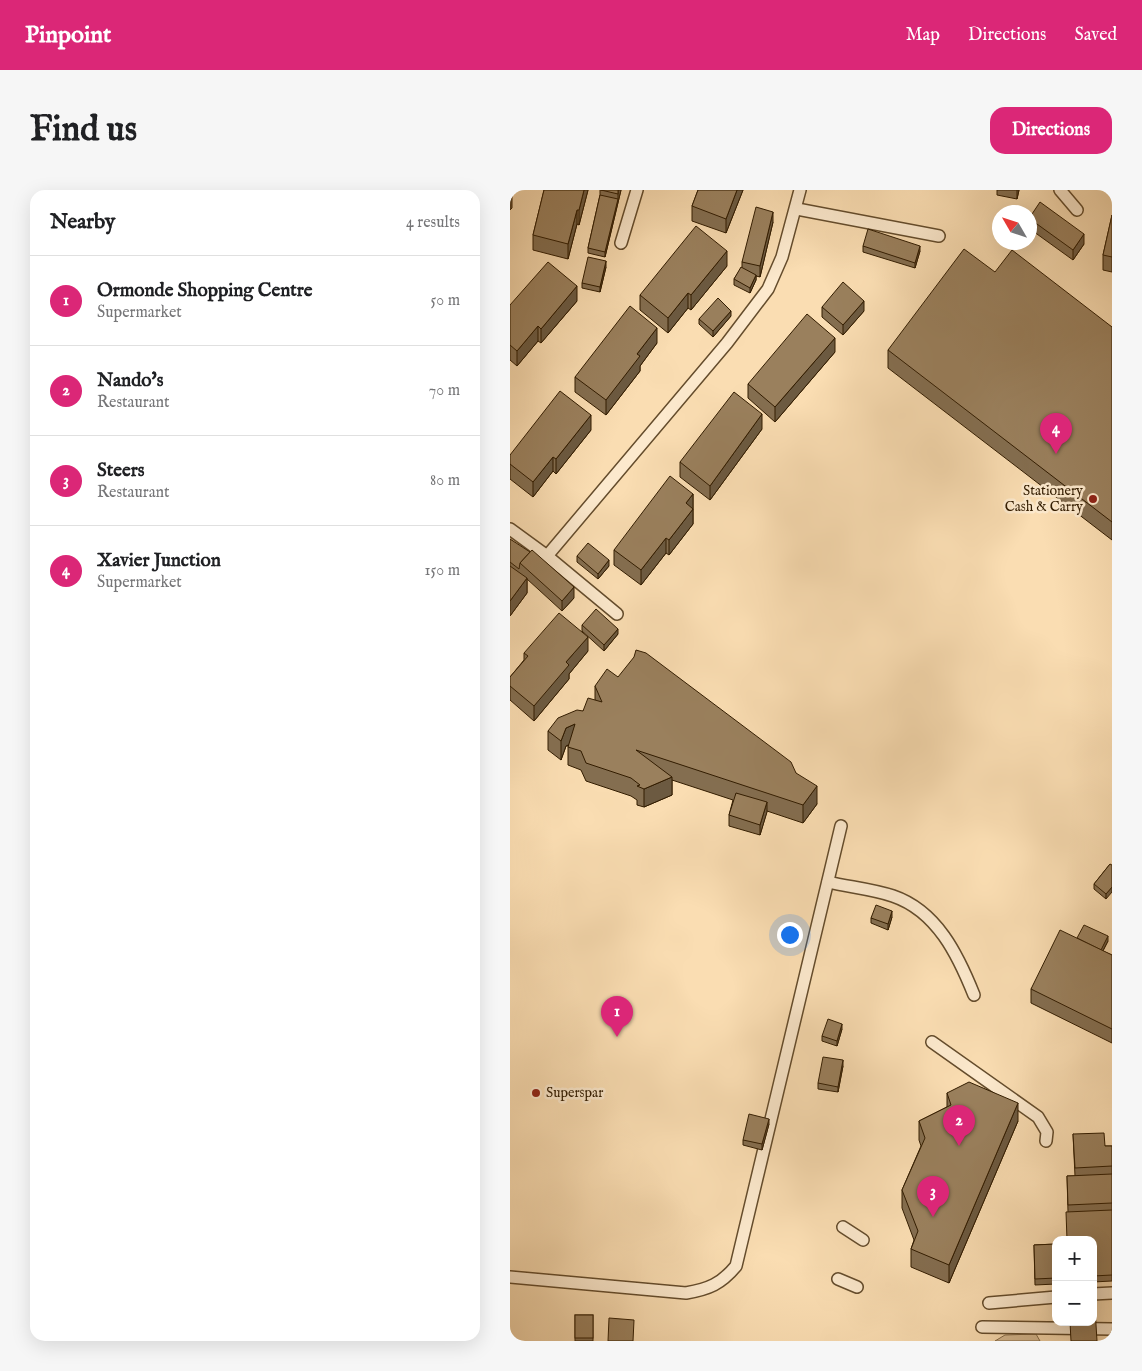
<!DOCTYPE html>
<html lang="en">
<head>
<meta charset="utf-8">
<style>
  :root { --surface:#fff; --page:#f6f6f6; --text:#202124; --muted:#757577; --line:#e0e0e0; --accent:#db2777 }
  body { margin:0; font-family:"IM FELL English",serif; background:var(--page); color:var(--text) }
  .controls { position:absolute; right:15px; bottom:15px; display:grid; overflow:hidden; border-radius:10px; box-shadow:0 5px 20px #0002 }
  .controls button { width:45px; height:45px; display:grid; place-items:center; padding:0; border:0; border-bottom:1px solid var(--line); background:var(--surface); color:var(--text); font:25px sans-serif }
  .compass { position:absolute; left:482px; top:15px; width:45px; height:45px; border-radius:50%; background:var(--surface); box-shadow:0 5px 20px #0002; rotate:309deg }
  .you { position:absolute; left:279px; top:744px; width:18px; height:18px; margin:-12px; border:4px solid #fff; border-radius:50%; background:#1a73e8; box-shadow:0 0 0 8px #1a73e833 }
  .badge { display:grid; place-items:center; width:32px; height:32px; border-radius:50%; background:var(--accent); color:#fff; font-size:16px; font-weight:700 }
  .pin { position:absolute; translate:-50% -41px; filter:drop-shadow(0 1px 2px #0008) }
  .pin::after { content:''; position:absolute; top:26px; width:18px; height:15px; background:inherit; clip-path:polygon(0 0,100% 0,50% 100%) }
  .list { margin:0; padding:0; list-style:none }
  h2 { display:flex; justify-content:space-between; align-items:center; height:65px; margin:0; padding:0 20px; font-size:21px }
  h2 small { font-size:16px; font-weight:400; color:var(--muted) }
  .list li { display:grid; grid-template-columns:32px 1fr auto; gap:15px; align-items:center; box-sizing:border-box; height:90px; padding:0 20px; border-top:1px solid var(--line) }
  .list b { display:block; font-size:19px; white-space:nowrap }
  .list p { margin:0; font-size:16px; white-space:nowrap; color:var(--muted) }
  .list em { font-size:16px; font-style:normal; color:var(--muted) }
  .map { position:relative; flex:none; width:602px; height:1151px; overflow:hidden; border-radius:15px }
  header { display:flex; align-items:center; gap:30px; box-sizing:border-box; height:70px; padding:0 25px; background:var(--accent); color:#fff }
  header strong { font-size:24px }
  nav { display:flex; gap:28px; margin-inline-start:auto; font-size:18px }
  .intro { display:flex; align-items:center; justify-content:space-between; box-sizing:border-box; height:120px; padding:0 30px }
  h1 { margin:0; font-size:35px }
  .button { padding:12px 22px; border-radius:15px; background:var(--accent); color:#fff; font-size:18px; font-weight:700 }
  main { display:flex; gap:30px; padding:0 30px }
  aside { flex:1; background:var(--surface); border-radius:15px; box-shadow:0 5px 20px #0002 }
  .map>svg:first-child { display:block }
  .green { fill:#d8bc94; stroke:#856c4a }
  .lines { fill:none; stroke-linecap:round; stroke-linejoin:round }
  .service-casing { stroke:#644c2c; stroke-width:14 }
  .service { stroke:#fce9cd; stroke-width:11 }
  .wall { fill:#846e50; stroke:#321c00 }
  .shaded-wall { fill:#6c5a41; stroke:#321c00 }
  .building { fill:#9a805d; stroke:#321c00 }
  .poi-dot { fill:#8f2418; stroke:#fce9cd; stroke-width:2 }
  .labels { text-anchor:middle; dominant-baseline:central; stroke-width:5; stroke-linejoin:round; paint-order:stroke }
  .poi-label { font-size:14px; fill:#321c00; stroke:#fce9cd; text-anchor:end }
</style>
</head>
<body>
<header>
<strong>Pinpoint</strong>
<nav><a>Map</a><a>Directions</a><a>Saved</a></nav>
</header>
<div class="intro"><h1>Find us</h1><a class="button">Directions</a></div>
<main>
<aside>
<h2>Nearby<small>4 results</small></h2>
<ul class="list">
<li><span class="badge">1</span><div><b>Ormonde Shopping Centre</b><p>Supermarket</p></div><em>50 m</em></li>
<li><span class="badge">2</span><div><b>Nando's</b><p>Restaurant</p></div><em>70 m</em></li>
<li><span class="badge">3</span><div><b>Steers</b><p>Restaurant</p></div><em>80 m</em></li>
<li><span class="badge">4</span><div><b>Xavier Junction</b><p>Supermarket</p></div><em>150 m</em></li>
</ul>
</aside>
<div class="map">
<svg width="602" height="1151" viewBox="0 0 602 1151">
  <rect width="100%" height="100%" fill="#faddb2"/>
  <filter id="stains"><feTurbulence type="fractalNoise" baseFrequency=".004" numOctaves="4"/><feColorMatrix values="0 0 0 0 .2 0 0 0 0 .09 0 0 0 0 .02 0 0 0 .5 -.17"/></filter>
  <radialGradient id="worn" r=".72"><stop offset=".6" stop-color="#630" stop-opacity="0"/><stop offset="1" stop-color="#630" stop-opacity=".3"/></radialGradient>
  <!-- green -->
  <path class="green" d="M526 1144 530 1151H485L495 1145Z"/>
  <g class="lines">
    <defs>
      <g id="service">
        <path d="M550 0 567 20"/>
        <path d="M287 19 429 46"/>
        <path d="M111 53 127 0"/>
        <path d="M0 339 37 366 107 424"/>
        <path d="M37 366 217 153 258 99 272 67 290 0"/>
        <path d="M318 692C339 697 362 699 383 706 427 721 448 765 464 805"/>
        <path d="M422 852 528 927 537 942 536 951"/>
        <path d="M333 1037 353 1050"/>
        <path d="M0 1087 176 1103C199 1099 211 1094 226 1076L331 636"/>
        <path d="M328 1089 347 1097"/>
        <path d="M583 1104 602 1103"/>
        <path d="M479 1113 546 1107"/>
        <path d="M472 1137 602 1139"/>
      </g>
    </defs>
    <!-- service casing -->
    <use href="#service" class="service-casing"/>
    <!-- service -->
    <use href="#service" class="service"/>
  </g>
  <!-- wall -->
  <g class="wall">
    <path d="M34 0H78L69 35 67 34 58 69 23 60V45Z"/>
    <path d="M90 0H111L95 67 78 63V58L90 5Z"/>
    <path d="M188 0H233L216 43 182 31V16Z"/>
    <path d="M487 0H509L507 9 487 5Z"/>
    <path d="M602 25V82L593 80V65Z"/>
    <path d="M520 27 574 54 563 70 520 39Z"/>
    <path d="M263 32 250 87 246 86V90L240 103 224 95V89L232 77V72Z"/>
    <path d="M353 56 410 61 405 78 353 62Z"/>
    <path d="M217 76 181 120 178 118 158 143 130 120V105Z"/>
    <path d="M96 77 90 102 72 98V93Z"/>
    <path d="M485 82 602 137V350L378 178V160Z"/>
    <path d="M67 111 31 153 28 151 7 176 0 170V115Z"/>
    <path d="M312 117 354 121 333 145 312 127Z"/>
    <path d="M221 126 203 147 189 134V129Z"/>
    <path d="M147 153 130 176V181L96 225 65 202V187Z"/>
    <path d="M325 162 265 232 238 208V194Z"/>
    <path d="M252 239 200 310 170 287V272Z"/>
    <path d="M81 240 46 284 43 281 23 307 0 289V265Z"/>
    <path d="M183 304V334L159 365 156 363 131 395 104 375V360Z"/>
    <path d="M0 349 64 408 52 421 17 389V403L0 426Z"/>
    <path d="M67 366 99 376 88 389 67 372Z"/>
    <path d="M72 435 108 444 94 461 72 441Z"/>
    <path d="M78 461 59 484V489L24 531 0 510V487L14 470V463Z"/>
    <path d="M108 487 286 583 307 614 293 633 257 621 250 645 219 636V625L223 610 162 590V605L134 617 127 615V610L121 606 76 591 71 580 58 575V555L56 556 51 570 38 560V541L73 521 85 510V496Z"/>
    <path d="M600 674 596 709 584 699V694Z"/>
    <path d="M382 727 378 740 361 733V728Z"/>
    <path d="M567 748 598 751 593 761 602 765V853L521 813V799Z"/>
    <path d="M332 839 327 856 312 851V846Z"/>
    <path d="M333 876 328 902 308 899V893Z"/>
    <path d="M437 903 508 931 439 1093 401 1077V1059L404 1050 392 1018V1000L411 956 409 950V931L437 917Z"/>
    <path d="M259 934 252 960 233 955V950Z"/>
    <path d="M563 944 595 956H602V1091L583 1092V1050L558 1022 557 986H565Z"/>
    <path d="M546 1054V1094L525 1095 524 1055Z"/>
    <rect x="65" y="1125" width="18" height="26"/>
  </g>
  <!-- shaded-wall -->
  <g class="shaded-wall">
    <path d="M74 0H78L69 35V20Z"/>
    <path d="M108 0H111L95 67V62L108 9Z"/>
    <path d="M227 0H233L216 43V29Z"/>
    <path d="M507 0H509L507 9Z"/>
    <path d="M2 3V18L0 20V5Z"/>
    <path d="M67 20V34L58 69V54Z"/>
    <path d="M263 22V32L250 87V76Z"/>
    <path d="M574 44V54L563 70V60Z"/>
    <path d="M410 56V61L405 78V73Z"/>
    <path d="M217 61V76L181 120V105Z"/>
    <path d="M96 71V77L90 102V97Z"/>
    <path d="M246 85V90L240 103V98Z"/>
    <path d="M67 96V111L31 153V139Z"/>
    <path d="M178 103V118L158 143V128Z"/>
    <path d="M354 111V121L333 145V135Z"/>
    <path d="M221 121V126L203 147V141Z"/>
    <path d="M28 136V151L7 176V161Z"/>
    <path d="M147 138V153L130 176V181L96 225V210L127 164Z"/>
    <path d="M325 148V162L265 232V217Z"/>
    <path d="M252 224V239L200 310V296Z"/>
    <path d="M81 225V240L46 284V269Z"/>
    <path d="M43 267V281L23 307V292Z"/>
    <path d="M183 304V319L176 328V313Z"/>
    <path d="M183 319V334L159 365V350Z"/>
    <path d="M156 348V363L131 395V380Z"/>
    <path d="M99 370V376L88 389V384Z"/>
    <path d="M17 388V403L0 426V411Z"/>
    <path d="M64 397V408L52 421V411Z"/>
    <path d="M108 439V444L94 461V455Z"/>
    <path d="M78 447V461L59 484V489L24 531V516L56 472Z"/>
    <path d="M65 534V552L56 556 51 570V551L56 538Z"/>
    <path d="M162 587V605L134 617V599Z"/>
    <path d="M307 596V614L293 633V615Z"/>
    <path d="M257 612V622L250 645V635Z"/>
    <path d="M602 697V702L596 709V704Z"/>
    <path d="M382 721V727L378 740V734Z"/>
    <path d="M598 746V751L590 766V761Z"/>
    <path d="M332 834V839L327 856V851Z"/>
    <path d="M333 870V876L328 902V897Z"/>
    <path d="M508 913V931L439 1093V1075Z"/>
    <path d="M259 929V934L252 960V954Z"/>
  </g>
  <!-- building -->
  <g class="building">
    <path d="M34 0H74L69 20H67L58 54 23 45Z"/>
    <path d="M91 0H108V4Z"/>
    <path d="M188 0H227L216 29 182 16Z"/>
    <path d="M90 5 108 9 95 62 78 58Z"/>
    <path d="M530 12 574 44 563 60 520 29V27Z"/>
    <path d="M246 17 263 22 250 76 232 72Z"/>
    <path d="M602 25V67L593 65Z"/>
    <path d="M186 36 217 61 181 105 178 103 158 128 130 105Z"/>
    <path d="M358 39 410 56 405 73 353 56Z"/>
    <path d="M454 59 485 82 502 60 602 137V332L378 160Z"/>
    <path d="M78 67 96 71 90 97 72 93Z"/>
    <path d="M38 72 67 96 31 139 28 136 7 161 0 155V115Z"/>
    <path d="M231 77 246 85 240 98 224 89Z"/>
    <path d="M333 92 354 111 333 135 312 117Z"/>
    <path d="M208 108 221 121 203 141 189 129Z"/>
    <path d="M120 116 147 138 127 164 130 166 96 210 65 187Z"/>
    <path d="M297 124 325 148 265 217 238 194Z"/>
    <path d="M50 201 81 225 46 269 43 267 23 292 0 274V265Z"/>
    <path d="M224 202 252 224 200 296 170 272Z"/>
    <path d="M160 286 183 304 176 313 183 319 159 350 156 348 131 380 104 360Z"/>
    <path d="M0 349 20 362 10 373 9 379 0 372Z"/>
    <path d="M78 353 99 370 88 384 67 366Z"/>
    <path d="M22 360 64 397 52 411 10 373Z"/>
    <path d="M0 376 17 388 0 411Z"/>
    <path d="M86 419 108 439 94 455 72 435Z"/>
    <path d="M49 423 78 447 56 472 59 475 24 516 0 496V487L18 466 14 463Z"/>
    <path d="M126 460 136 463 281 572 286 583 307 596 293 615 126 560 162 587 134 599 127 596 130 595 121 588 76 573 71 561 58 557 65 534 56 538 51 551 38 541 48 528 67 520 73 521 78 508 92 512 85 496 97 479 108 487 124 467Z"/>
    <path d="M226 603 257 612 250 635 219 625Z"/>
    <path d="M600 674 602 675V697L596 704 584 694Z"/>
    <path d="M366 715 382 721 378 734 361 728Z"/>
    <path d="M574 735 598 746 591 760 567 748Z"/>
    <path d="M550 740 602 765V839L521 799Z"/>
    <path d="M318 829 332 834 327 851 312 846Z"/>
    <path d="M313 867 333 870 328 897 308 893Z"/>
    <path d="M459 892 508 913 439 1075 401 1059 408 1041 392 1000 415 948 409 931 441 915 437 903Z"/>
    <path d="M239 924 259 929 252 954 233 950Z"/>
    <path d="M594 943 595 956H602V976L565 978 563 944Z"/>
    <path d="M602 984V1013L558 1015 557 986Z"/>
    <path d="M602 1020V1085L583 1086V1050H557L556 1022Z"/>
    <path d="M546 1054V1088L525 1089 524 1055Z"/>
    <path d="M583 1118H585L587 1151H561L560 1132H583Z"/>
    <rect x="65" y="1125" width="18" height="23"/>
    <path d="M99 1128 124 1130 123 1151H98Z"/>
  </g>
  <!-- markers -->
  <g class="poi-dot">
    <circle cx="583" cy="309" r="5"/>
    <circle cx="26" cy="903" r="5"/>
  </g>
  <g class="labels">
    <!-- poi labels -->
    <g class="poi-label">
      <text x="573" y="301">Stationery<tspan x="573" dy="16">Cash &amp; Carry</tspan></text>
      <text x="36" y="903" text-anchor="start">Superspar</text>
    </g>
  </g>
  <rect width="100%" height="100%" filter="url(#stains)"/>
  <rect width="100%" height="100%" fill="url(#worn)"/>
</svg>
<div class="controls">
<button>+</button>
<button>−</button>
</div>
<svg class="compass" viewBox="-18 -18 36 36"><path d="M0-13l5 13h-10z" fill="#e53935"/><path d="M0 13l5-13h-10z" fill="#757577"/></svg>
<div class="you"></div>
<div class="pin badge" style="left:107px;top:847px">1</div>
<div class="pin badge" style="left:449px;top:956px">2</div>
<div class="pin badge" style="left:423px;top:1027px">3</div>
<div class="pin badge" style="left:546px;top:264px">4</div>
</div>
</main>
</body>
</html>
